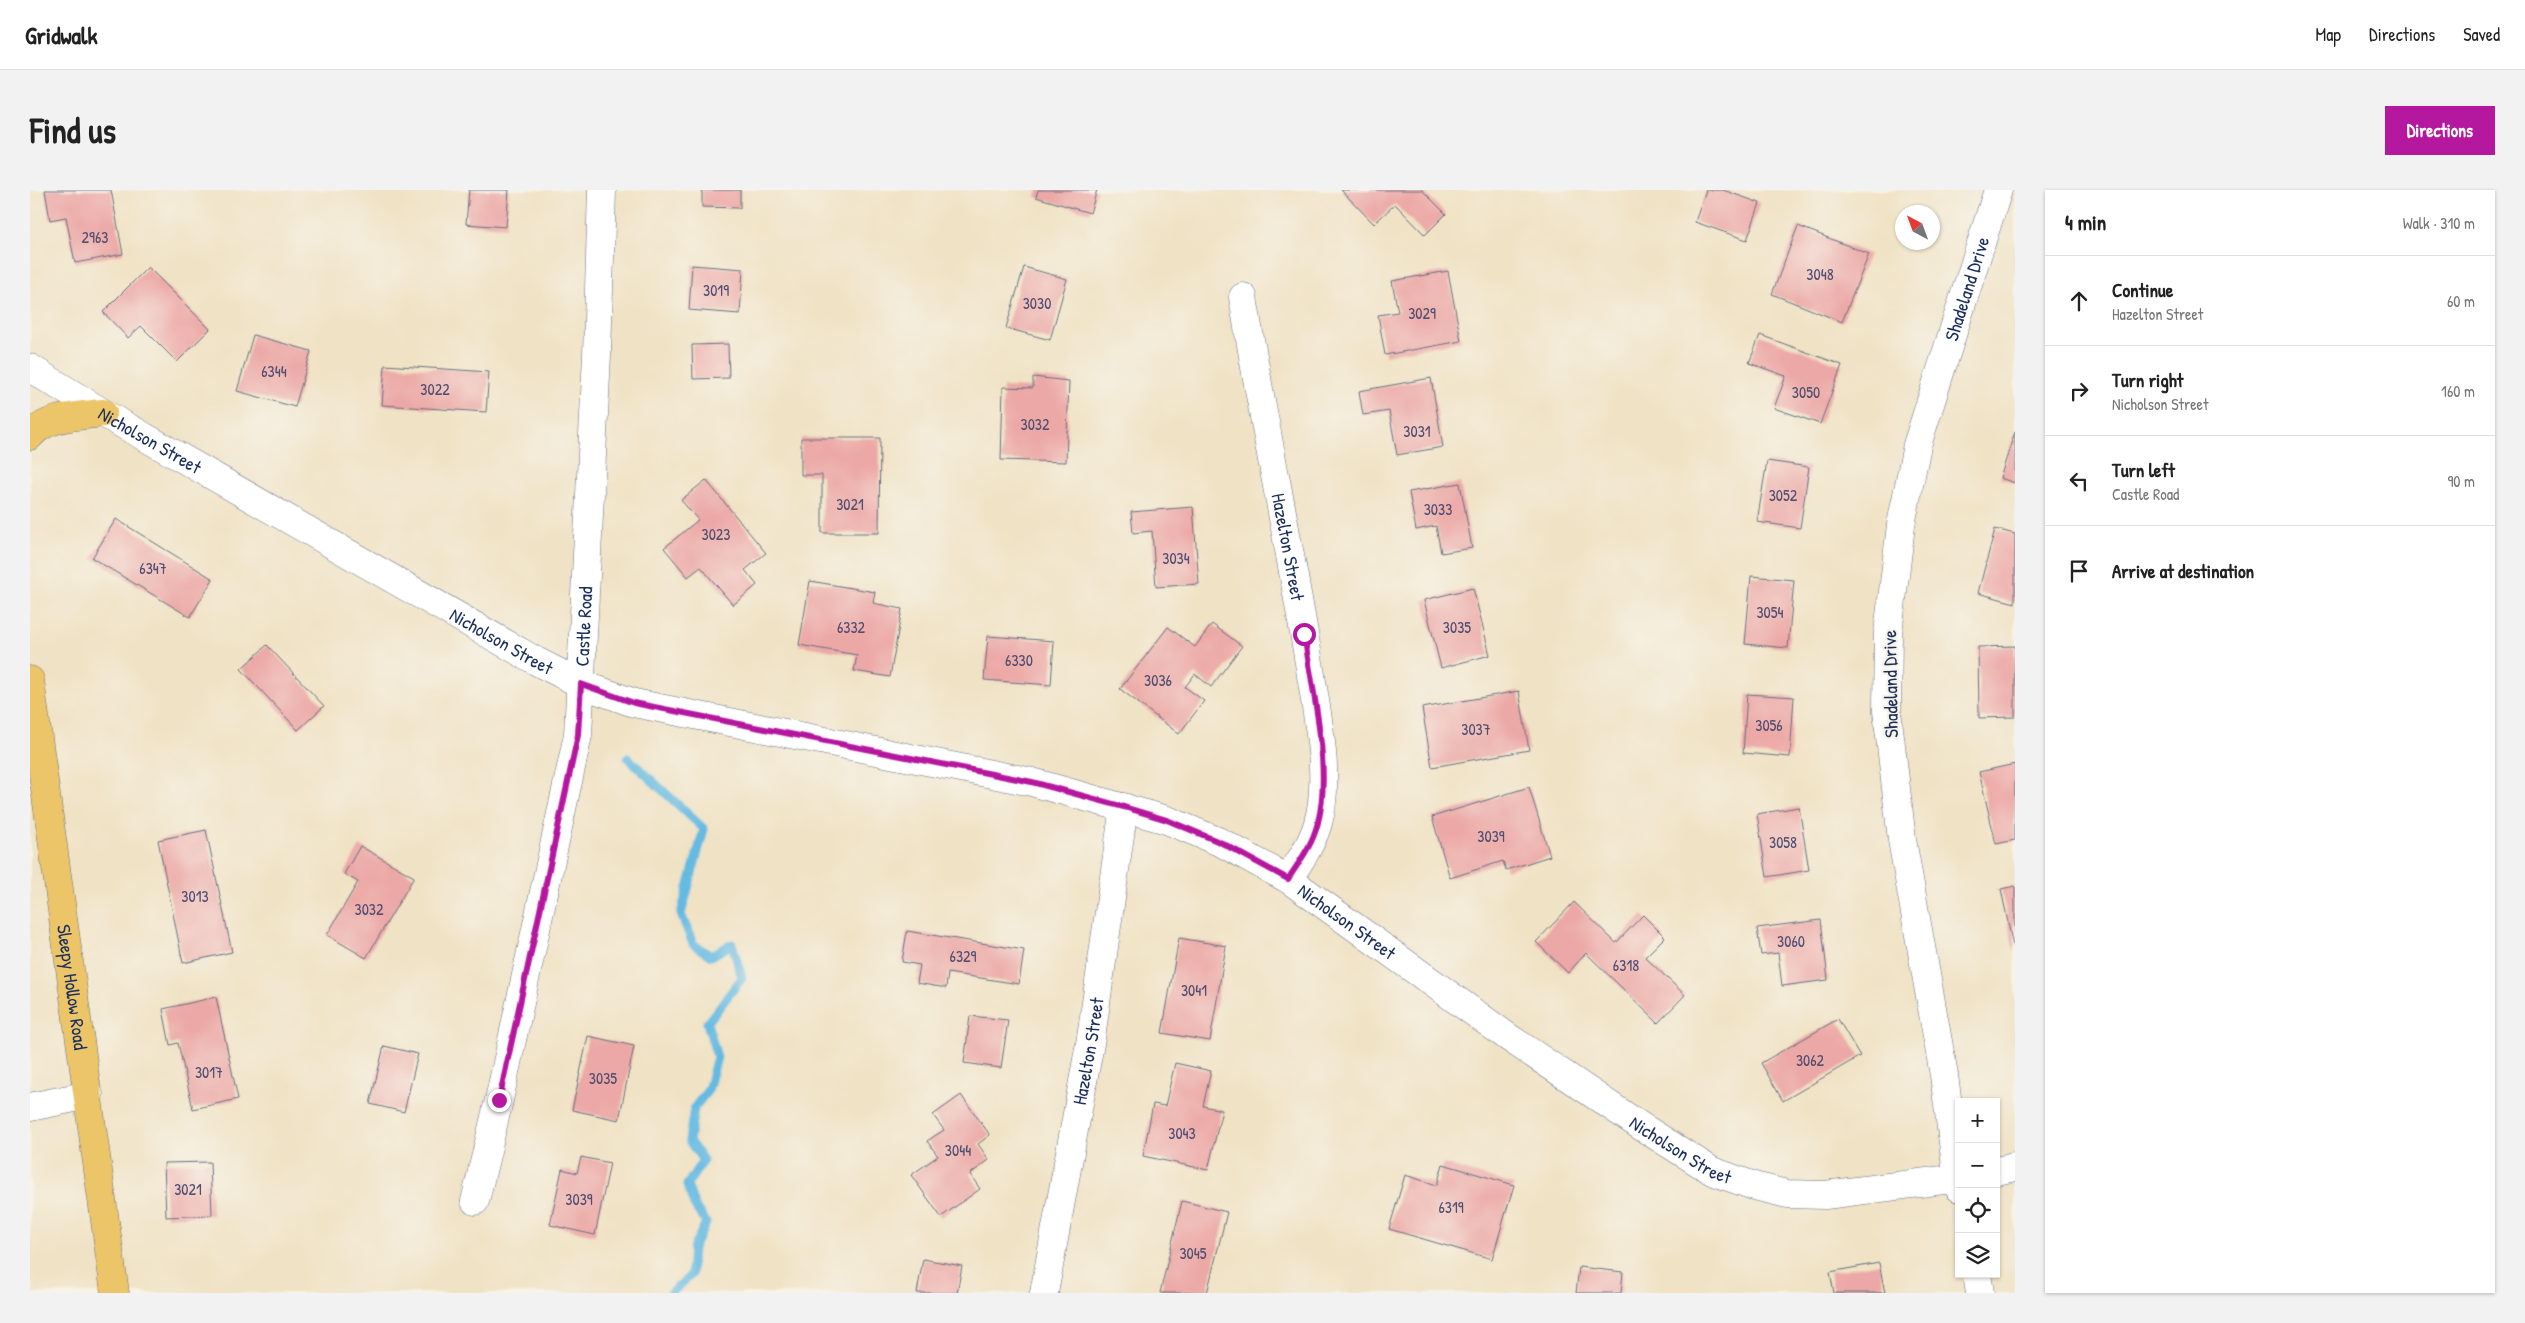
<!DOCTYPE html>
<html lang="en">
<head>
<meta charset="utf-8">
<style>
  :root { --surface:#fff; --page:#f2f2f2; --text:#222; --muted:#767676; --line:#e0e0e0; --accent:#b5179e }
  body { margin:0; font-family:"Patrick Hand",sans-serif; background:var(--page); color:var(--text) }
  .controls { position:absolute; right:15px; bottom:15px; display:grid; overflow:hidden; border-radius:0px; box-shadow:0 1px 4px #0004 }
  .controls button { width:45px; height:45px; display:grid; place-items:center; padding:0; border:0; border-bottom:1px solid var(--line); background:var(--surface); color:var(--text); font:25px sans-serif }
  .compass { position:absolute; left:1865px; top:15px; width:45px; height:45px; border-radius:50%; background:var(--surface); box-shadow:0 1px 4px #0004; rotate:319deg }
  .stop { position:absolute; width:15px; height:15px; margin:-11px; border:4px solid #b5179e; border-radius:50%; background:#fff }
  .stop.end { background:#b5179e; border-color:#fff; box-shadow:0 1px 5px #0008 }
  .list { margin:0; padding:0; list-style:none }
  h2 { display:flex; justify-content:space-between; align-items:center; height:65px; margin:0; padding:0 20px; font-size:21px }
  h2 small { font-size:16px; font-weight:400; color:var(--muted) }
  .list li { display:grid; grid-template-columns:32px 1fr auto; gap:15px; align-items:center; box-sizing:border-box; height:90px; padding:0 20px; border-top:1px solid var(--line) }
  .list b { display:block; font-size:19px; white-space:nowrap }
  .list p { margin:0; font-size:16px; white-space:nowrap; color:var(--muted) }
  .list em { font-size:16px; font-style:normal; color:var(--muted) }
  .icon { flex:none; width:28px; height:28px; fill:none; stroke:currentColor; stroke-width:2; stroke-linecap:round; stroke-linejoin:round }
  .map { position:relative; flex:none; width:1985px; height:1103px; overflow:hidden; border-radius:0px }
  header { display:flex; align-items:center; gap:30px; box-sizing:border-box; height:70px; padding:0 25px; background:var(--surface); border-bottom:1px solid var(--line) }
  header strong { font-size:24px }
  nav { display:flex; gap:28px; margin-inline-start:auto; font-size:18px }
  .intro { display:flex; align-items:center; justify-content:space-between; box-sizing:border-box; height:120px; padding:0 30px }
  h1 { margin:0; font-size:35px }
  .button { padding:12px 22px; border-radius:0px; background:var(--accent); color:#fff; font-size:18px; font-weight:700 }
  main { display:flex; gap:30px; padding:0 30px }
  aside { flex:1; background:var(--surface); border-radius:0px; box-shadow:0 1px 4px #0004 }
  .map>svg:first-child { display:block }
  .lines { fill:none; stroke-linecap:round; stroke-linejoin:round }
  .stream { stroke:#65bae2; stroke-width:9 }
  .building { fill:#eca8a6 }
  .minor-casing { stroke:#666e82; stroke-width:29 }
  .major-casing { stroke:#666e82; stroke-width:29 }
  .minor { stroke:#fff; stroke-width:28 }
  .major { stroke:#ecc569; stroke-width:28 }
  .route { stroke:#b5179e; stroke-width:6 }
  .labels { text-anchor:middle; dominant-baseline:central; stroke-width:4.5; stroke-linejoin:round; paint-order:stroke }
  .number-label { font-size:16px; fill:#4f4d70 }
  .street-label { font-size:19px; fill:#1b2f5e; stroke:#f7f3e8 }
</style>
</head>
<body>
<header>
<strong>Gridwalk</strong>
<nav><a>Map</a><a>Directions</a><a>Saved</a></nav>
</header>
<div class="intro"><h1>Find us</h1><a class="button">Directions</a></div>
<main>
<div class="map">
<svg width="1985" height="1103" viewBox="0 0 1985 1103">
  <rect width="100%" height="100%" fill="#f7f3e8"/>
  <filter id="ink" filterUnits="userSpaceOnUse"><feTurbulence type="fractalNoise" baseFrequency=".02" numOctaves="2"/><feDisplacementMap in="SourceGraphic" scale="10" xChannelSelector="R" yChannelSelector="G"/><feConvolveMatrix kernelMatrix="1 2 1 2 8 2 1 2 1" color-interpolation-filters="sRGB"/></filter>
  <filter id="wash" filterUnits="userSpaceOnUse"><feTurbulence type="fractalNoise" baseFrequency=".0096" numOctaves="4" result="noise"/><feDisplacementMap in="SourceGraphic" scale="20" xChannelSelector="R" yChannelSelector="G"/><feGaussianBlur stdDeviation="1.12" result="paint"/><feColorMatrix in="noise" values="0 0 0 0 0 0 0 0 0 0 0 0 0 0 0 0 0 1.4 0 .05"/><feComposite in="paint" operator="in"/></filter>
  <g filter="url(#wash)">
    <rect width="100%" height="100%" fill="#f0e2c5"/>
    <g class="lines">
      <!-- stream -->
      <path class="stream" d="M598 568 674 639 651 724 663 754 681 766 702 754 712 788 677 833 687 867 678 900 664 918 659 951 673 970 657 995 664 1015 676 1033 663 1058 661 1085 641 1103"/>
    </g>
    <g id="blocks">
      <!-- building -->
      <g class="building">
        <path d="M15 0H81L93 64 45 73 36 27 20 30Z"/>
        <path d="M439 0H479L476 37 436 34Z"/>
        <path d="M672 0H710V18L672 17Z"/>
        <path d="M1008 0H1067L1060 23 1006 7Z"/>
        <path d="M1311 0H1392L1416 24 1395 45 1365 14 1344 34Z"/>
        <path d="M1676 0H1693L1730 13 1717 50 1665 32Z"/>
        <path d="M1768 36 1839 64 1812 132 1742 104Z"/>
        <path d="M662 75 713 79 710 124 659 120Z"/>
        <path d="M118 77 180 139 147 172 111 136 98 148 73 122Z"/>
        <path d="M994 77 1037 89 1020 150 976 138Z"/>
        <path d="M1418 81 1431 151 1355 165 1348 125 1368 122 1362 91Z"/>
        <path d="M223 145 281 161 265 217 207 201Z"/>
        <path d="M1730 145 1812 175 1790 234 1744 218 1756 186 1719 173Z"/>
        <path d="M698 154 699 188 663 189 662 155Z"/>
        <path d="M355 175 459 182 456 222 352 215Z"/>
        <path d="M1003 187 1039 191 1036 272 971 270 973 197 1003 198Z"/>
        <path d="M1401 188 1413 257 1367 265 1359 221 1333 225 1329 201Z"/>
        <path d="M1985 242V293L1970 288Z"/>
        <path d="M771 248H850L849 343H792V285H771Z"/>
        <path d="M1737 271 1779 277 1770 338 1727 332Z"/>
        <path d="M676 290 736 363 715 380 727 395 703 415 671 377 658 387 634 358 668 330 651 310Z"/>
        <path d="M1430 293 1442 358 1411 363 1406 336 1386 340 1379 302Z"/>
        <path d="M1163 317 1169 394 1126 397 1122 341 1103 343 1101 322Z"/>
        <path d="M86 329 183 389 160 427 62 368Z"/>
        <path d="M1965 339 1985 344V413L1948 403Z"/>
        <path d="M1721 386 1764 390 1758 458 1715 454Z"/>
        <path d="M780 391 845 402 843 413 872 419 860 487 824 481 827 465 769 455Z"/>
        <path d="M1443 398 1460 465 1411 478 1394 410Z"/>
        <path d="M1182 434 1212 456 1181 497 1165 484 1155 497 1174 511 1149 544 1090 499 1138 437 1165 457Z"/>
        <path d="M958 446 1024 451 1021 495 954 490Z"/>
        <path d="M237 455 294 516 268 540 211 479Z"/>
        <path d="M1985 456V527L1949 528 1948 457Z"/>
        <path d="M1489 501 1499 560 1402 577 1392 518Z"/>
        <path d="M1717 504 1764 507 1760 567 1713 563Z"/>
        <path d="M1985 574V650L1966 654 1949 582Z"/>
        <path d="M1499 597 1520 666 1476 680 1473 671 1420 688 1402 627Z"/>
        <path d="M1769 617 1779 680 1737 687 1727 624Z"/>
        <path d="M176 640 202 762 153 773 128 650Z"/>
        <path d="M330 656 384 687 336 768 297 745 328 692 314 684Z"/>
        <path d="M1985 696V761H1984L1971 699Z"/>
        <path d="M1544 712 1586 753 1613 725 1635 747 1615 767 1655 805 1628 833 1556 763 1538 783 1506 752Z"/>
        <path d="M1791 730 1798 790 1752 796 1748 763 1731 765 1727 738Z"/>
        <path d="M877 741 994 760 989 794 918 783 916 798 887 793 890 775 872 772Z"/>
        <path d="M1149 748 1196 756 1180 851 1132 843Z"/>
        <path d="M186 807 208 909 163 919 148 853 140 855 133 819Z"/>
        <path d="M940 826 978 830 971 878 934 873Z"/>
        <path d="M1808 829 1830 866 1753 911 1731 873Z"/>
        <path d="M558 846 604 856 589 930 542 920Z"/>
        <path d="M354 856 388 864 374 922 340 914Z"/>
        <path d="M1145 873 1181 881 1173 916 1192 920 1178 980 1113 966 1123 914 1135 916Z"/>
        <path d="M931 905 960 945 948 954 959 970 940 984 950 999 911 1027 881 985 908 966 897 951 914 940 903 925Z"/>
        <path d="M551 967 580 973 565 1045 520 1035 532 979 547 983Z"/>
        <path d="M180 972 182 1025 136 1027 134 973Z"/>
        <path d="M1413 974 1484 995 1462 1069 1359 1039 1375 985 1407 995Z"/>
        <path d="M1152 1011 1197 1022 1177 1103H1130Z"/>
        <path d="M893 1069 932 1076 927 1103H887Z"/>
        <path d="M1849 1073 1855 1103H1804L1800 1082Z"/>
        <path d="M1549 1077 1593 1082 1591 1103H1546Z"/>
      </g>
    </g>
  </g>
  <g filter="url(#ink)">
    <use href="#blocks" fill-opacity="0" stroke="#666e82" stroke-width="1"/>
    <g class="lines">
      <defs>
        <g id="minor">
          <path id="s1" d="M1213 107C1233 232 1260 355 1280 479 1287 526 1301 587 1288 633 1282 654 1270 671 1258 689"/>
          <path id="s2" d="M0 178 73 223 506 471 551 494 604 513 1002 592 1137 630 1192 653 1258 689 1478 847 1612 937 1682 981 1724 996 1757 1004 1795 1005 1929 988"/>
          <path d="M0 917 59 905"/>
          <path d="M1966 981 1985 977"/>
          <path id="s3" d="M1929 998 1914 885 1872 650 1857 521 1858 443 1871 335 1887 255 1968 0"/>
          <path id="s4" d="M445 1011 469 910 548 545 567 165 572 0"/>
          <path d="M1947 1084 1950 1103"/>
          <path id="s5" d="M1014 1103 1061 848 1094 617"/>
        </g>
        <g id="major">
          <path d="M0 246C16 226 49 226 73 223"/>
          <path id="s6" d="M0 490 85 1103"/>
        </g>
      </defs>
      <!-- minor casing -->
      <use href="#minor" class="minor-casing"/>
      <!-- major casing -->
      <use href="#major" class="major-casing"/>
      <!-- minor -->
      <use href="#minor" class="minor"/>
      <!-- major -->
      <use href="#major" class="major"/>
    </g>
  </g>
  <g class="lines" filter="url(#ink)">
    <!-- route -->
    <path class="route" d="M469 910 548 545 551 494 604 513 1002 592 1094 617 1137 630 1192 653 1258 689C1270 671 1283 654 1288 632 1302 579 1282 498 1274 444"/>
  </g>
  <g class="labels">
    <!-- number labels -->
    <g class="number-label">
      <text x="65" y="47">2963</text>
      <text x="1790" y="84">3048</text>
      <text x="686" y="100">3019</text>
      <text x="1007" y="113">3030</text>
      <text x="1392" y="123">3029</text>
      <text x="244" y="181">6344</text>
      <text x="405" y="199">3022</text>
      <text x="1776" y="202">3050</text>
      <text x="1005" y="234">3032</text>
      <text x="1387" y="241">3031</text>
      <text x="1753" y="305">3052</text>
      <text x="820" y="314">3021</text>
      <text x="1408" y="319">3033</text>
      <text x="686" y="344">3023</text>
      <text x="1146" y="368">3034</text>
      <text x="123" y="378">6347</text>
      <text x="1740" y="422">3054</text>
      <text x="821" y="437">6332</text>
      <text x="1427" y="437">3035</text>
      <text x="989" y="470">6330</text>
      <text x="1128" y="490">3036</text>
      <text x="1739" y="535">3056</text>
      <text x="1446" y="539">3037</text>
      <text x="1461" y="646">3039</text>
      <text x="1753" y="652">3058</text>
      <text x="165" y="706">3013</text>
      <text x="339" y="719">3032</text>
      <text x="1761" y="751">3060</text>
      <text x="933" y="766">6329</text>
      <text x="1596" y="775">6318</text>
      <text x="1164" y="800">3041</text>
      <text x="1780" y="870">3062</text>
      <text x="179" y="882">3017</text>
      <text x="573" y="888">3035</text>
      <text x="1152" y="943">3043</text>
      <text x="928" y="960">3044</text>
      <text x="158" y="999">3021</text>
      <text x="549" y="1009">3039</text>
      <text x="1421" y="1017">6319</text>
      <text x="1163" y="1063">3045</text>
    </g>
    <!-- street labels -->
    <g class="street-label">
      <text stroke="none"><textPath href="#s3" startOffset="915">Shadeland Drive</textPath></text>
      <text stroke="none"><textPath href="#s2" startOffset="140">Nicholson Street</textPath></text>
      <text stroke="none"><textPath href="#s1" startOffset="254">Hazelton Street</textPath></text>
      <text stroke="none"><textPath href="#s4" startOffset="586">Castle Road</textPath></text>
      <text stroke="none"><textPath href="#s2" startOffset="545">Nicholson Street</textPath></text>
      <text transform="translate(1860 494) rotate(-91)">Shadeland Drive</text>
      <text stroke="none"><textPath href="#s2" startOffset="1445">Nicholson Street</textPath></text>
      <text stroke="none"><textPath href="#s6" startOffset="310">Sleepy Hollow Road</textPath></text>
      <text stroke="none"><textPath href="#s5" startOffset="246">Hazelton Street</textPath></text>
      <text stroke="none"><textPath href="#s2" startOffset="1850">Nicholson Street</textPath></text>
    </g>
  </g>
</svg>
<div class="controls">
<button>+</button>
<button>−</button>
<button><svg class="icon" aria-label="locate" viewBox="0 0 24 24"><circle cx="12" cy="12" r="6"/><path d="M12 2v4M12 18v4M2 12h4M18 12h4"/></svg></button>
<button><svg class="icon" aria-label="layers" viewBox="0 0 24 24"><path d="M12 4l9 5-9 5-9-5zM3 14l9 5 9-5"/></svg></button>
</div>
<svg class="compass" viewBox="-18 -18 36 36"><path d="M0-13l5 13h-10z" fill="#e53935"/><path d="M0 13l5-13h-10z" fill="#767676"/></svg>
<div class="stop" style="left:1274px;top:444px"></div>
<div class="stop end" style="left:469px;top:910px"></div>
</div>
<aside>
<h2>4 min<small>Walk · 310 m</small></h2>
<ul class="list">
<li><svg class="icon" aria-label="ahead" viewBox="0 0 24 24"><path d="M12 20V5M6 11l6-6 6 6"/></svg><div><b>Continue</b><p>Hazelton Street</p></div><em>60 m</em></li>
<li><svg class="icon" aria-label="right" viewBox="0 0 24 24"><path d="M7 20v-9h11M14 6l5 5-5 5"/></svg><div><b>Turn right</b><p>Nicholson Street</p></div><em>160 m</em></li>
<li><svg class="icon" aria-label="left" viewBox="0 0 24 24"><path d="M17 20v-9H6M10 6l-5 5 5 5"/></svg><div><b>Turn left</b><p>Castle Road</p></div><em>90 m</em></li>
<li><svg class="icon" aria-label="arrive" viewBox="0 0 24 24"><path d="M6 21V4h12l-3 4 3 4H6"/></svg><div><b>Arrive at destination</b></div></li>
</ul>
</aside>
</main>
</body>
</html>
